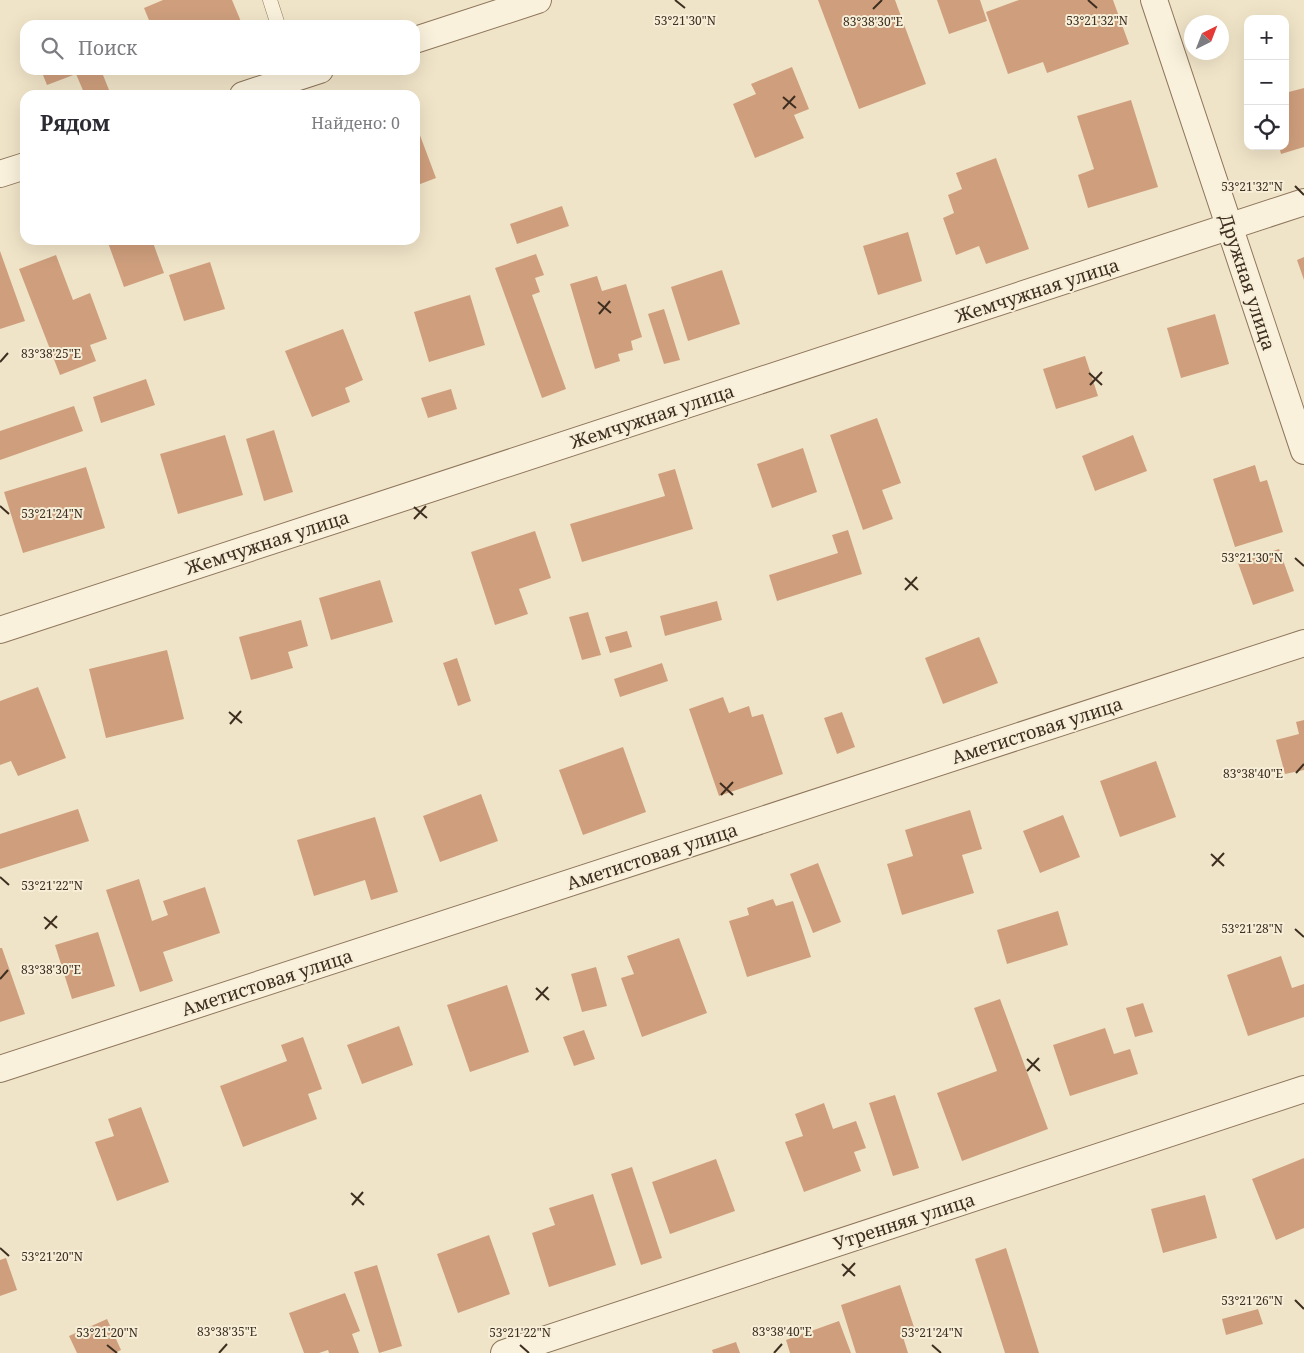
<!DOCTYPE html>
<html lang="ru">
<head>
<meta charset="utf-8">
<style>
  :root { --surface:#fff; --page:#f2f2f3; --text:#2b2b33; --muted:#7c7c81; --line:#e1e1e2 }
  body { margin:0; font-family:"Noto Serif",serif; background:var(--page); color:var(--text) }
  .controls { position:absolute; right:15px; top:15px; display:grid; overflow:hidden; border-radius:10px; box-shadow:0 5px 20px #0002 }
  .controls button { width:45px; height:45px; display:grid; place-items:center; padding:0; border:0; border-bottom:1px solid var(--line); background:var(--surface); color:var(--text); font:25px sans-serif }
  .compass { position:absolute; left:1184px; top:15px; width:45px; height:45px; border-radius:50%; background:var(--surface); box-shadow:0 5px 20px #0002; rotate:42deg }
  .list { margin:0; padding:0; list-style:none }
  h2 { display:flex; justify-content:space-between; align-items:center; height:65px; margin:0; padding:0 20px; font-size:21px }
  h2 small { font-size:16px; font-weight:400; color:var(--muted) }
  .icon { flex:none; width:28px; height:28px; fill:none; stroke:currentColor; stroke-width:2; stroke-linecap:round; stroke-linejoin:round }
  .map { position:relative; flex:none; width:1304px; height:1353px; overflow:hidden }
  .search { position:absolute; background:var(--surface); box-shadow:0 5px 20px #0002; left:20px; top:20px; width:400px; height:55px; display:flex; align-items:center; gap:12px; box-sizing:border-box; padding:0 18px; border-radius:15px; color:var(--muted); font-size:19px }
  .panel { position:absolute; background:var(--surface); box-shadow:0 5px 20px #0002; left:20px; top:90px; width:400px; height:155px; border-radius:15px }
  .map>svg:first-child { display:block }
  .building { fill:#cf9f7d }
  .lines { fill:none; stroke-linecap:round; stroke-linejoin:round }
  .service-casing { stroke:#8d765c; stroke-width:15 }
  .minor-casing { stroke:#8d765c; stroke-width:28 }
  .service { stroke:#faf1dc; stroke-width:14 }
  .minor { stroke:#faf1dc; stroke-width:26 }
  .ticks { fill:none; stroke:#3d2e20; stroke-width:2 }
  .labels { text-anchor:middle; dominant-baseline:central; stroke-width:4; stroke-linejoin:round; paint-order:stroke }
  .street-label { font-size:18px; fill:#3d2e20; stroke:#f7eed8 }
  .ticks-label { font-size:12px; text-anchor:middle; fill:#3d2e20; stroke:#f7eed8; stroke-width:4; stroke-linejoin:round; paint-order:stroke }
</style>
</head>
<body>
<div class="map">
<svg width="1304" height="1353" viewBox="0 0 1304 1353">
  <rect width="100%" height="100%" fill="#f0e4c8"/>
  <!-- building -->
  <g class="building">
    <path d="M163 0H232L242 24 151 25 144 8Z"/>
    <path d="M818 0H895L926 84 859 109Z"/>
    <path d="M937 0H980L987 21 949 34Z"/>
    <path d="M1019 0H1113L1129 44 1047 73 1043 62 1008 74 986 12Z"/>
    <path d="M792 67 809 109 794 115 804 138 755 158 733 104 756 94 751 84Z"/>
    <path d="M41 70H101L111 95H85L76 74 47 85Z"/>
    <path d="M1304 88V147L1281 154 1279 146H1285V93Z"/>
    <path d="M1131 100 1158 187 1088 208 1078 175 1094 169 1077 116Z"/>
    <path d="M415 122 436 178 415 186Z"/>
    <path d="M996 158 1029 249 986 264 979 246 956 255 943 218 954 213 948 195 962 189 956 173Z"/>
    <path d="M562 206 569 226 517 244 510 224Z"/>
    <path d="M908 232 922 281 878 295 863 246Z"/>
    <path d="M107 240H152L164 273 124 287Z"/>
    <path d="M0 251 25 321 0 329Z"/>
    <path d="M536 254 544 275 535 278 540 292 532 295 566 389 542 398 495 268Z"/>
    <path d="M56 255 73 300 90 293 107 339 90 345 96 361 60 375 19 269Z"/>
    <path d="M1304 257V280L1297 260Z"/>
    <path d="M210 262 225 309 184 321 169 275Z"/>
    <path d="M722 270 740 324 688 341 671 287Z"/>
    <path d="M597 276 602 291 626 284 642 337 631 341 633 350 618 354 620 361 595 369 570 284Z"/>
    <path d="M470 295 485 345 429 362 414 312Z"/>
    <path d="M664 309 680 360 664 364 648 314Z"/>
    <path d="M1215 314 1229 364 1181 378 1167 328Z"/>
    <path d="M343 329 363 380 345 388 350 402 312 417 285 351Z"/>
    <path d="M1085 356 1098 396 1056 409 1043 369Z"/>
    <path d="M146 379 155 405 101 423 93 397Z"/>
    <path d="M451 389 457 409 428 418 421 398Z"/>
    <path d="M74 406 83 431 0 460V431Z"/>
    <path d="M877 418 901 483 882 490 893 519 863 530 830 435Z"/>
    <path d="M274 430 293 492 264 501 246 439Z"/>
    <path d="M225 435 243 495 178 514 160 454Z"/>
    <path d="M1133 435 1147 471 1095 491 1082 456Z"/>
    <path d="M803 448 817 492 772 508 757 464Z"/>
    <path d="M1255 465 1260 482 1267 480 1283 532 1235 547 1213 479Z"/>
    <path d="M86 467 105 528 23 553 4 492Z"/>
    <path d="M675 469 693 529 582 562 570 524 665 496 658 474Z"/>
    <path d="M848 530 862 574 777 601 769 575 838 553 832 535Z"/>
    <path d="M535 531 551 578 519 589 528 614 495 625 471 552Z"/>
    <path d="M1279 549 1294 591 1253 605 1238 563Z"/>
    <path d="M380 580 393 622 331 640 319 598Z"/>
    <path d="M717 601 722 620 665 636 660 616Z"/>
    <path d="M588 612 601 655 582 660 569 617Z"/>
    <path d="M301 620 308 646 288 652 293 668 251 680 239 637Z"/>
    <path d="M627 631 632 647 610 653 605 637Z"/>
    <path d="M979 637 998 683 943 704 925 658Z"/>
    <path d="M167 650 184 719 106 738 89 669Z"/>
    <path d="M457 658 471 701 458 706 443 663Z"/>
    <path d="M662 663 668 681 620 697 614 679Z"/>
    <path d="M38 687 66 758 18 776 11 761 0 765V701Z"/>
    <path d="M723 697 729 713 749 706 752 717 763 714 783 774 719 796 689 709Z"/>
    <path d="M842 712 855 747 837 754 824 718Z"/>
    <path d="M1304 720V770L1285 774 1276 740 1299 734 1296 722Z"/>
    <path d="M623 747 646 812 583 835 559 770Z"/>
    <path d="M1156 761 1176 817 1120 837 1100 781Z"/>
    <path d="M481 794 498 841 440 862 423 816Z"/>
    <path d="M78 809 89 841 0 869V834Z"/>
    <path d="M970 810 982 849 962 855 974 893 902 915 887 864 913 856 905 830Z"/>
    <path d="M1063 815 1080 857 1040 873 1023 831Z"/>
    <path d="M375 817 398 892 371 900 365 880 314 896 297 840Z"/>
    <path d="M818 863 841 922 813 933 790 874Z"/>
    <path d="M139 879 152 921 168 915 163 901 205 887 220 933 163 952 173 981 140 992 106 890Z"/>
    <path d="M773 899 776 906 793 901 811 957 747 977 729 921 749 915 747 908Z"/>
    <path d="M1058 911 1068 945 1007 964 997 930Z"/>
    <path d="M98 932 115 986 72 999 55 945Z"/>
    <path d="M679 938 707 1013 642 1037 621 978 634 974 627 956Z"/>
    <path d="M0 948H2L25 1014 0 1022Z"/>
    <path d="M1281 956 1292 988 1304 984V1017L1248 1036 1227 975Z"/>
    <path d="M596 967 607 1006 582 1012 571 974Z"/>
    <path d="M507 985 529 1052 470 1072 447 1005Z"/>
    <path d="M1000 999 1048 1129 962 1161 937 1093 997 1071 974 1008Z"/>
    <path d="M1143 1003 1153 1032 1135 1037 1126 1008Z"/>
    <path d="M399 1026 413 1065 362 1084 347 1045Z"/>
    <path d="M1105 1028 1114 1054 1130 1049 1138 1074 1070 1096 1053 1045Z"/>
    <path d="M584 1030 595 1059 574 1066 563 1037Z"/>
    <path d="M303 1037 322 1089 308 1094 317 1119 243 1147 220 1086 287 1061 281 1045Z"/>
    <path d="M895 1095 919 1168 893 1176 869 1103Z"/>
    <path d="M824 1103 833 1129 856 1121 866 1148 854 1152 861 1171 804 1192 785 1142 803 1136 795 1114Z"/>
    <path d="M141 1107 169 1182 117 1201 95 1142 114 1136 108 1119Z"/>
    <path d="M1304 1158V1228L1276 1240 1252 1179Z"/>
    <path d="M716 1159 735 1211 670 1234 652 1182Z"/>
    <path d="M632 1167 662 1258 641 1265 611 1174Z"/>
    <path d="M593 1194 616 1265 549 1287 532 1233 555 1225 549 1208Z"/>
    <path d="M1205 1195 1217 1238 1163 1253 1151 1209Z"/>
    <path d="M489 1235 510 1294 458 1313 437 1254Z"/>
    <path d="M1006 1248 1039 1353H1005L975 1259Z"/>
    <path d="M6 1258 17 1290 0 1296V1260Z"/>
    <path d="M377 1265 402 1346 379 1353 354 1272Z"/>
    <path d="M900 1285 916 1333 903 1337 908 1353H856L841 1305Z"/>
    <path d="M345 1293 360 1331 352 1334 359 1353H329L328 1350 319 1353H304L289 1313Z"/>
    <path d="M1258 1309 1263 1324 1226 1335 1222 1319Z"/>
    <path d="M107 1319 121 1350 115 1353H77L69 1336Z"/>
    <path d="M839 1321 851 1353H790L786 1340Z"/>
    <path d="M736 1342 740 1353H713L712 1350Z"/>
  </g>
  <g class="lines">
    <defs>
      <path id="service" d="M270 0 278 25"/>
      <g id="minor">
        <path d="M1154 0 1304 451"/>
        <path d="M415 40 538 0"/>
        <path d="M243 95 320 70"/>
        <path d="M0 174 25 166"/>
        <path d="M0 630 1304 202"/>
        <path d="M0 1069 1304 643"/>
        <path d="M504 1353 1304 1089"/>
      </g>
    </defs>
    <!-- service casing -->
    <use href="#service" class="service-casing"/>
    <!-- minor casing -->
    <use href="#minor" class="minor-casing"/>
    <!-- service -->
    <use href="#service" class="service"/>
    <!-- minor -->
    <use href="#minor" class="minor"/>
  </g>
  <!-- ticks -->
  <path class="ticks" d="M675 0 685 8M1088 0 1097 8M873 9 882 0M783 97 796 108M783 109 795 96M1295 186 1304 195M598 302 611 313M599 314 610 301M0 362 8 353M1089 373 1102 385M1090 385 1102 372M0 506 9 514M414 507 427 518M414 519 426 506M1295 558 1304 566M905 578 918 590M905 590 917 577M229 712 242 723M230 724 241 711M1296 773 1304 764M720 783 733 795M721 795 733 782M1211 854 1224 866M1212 866 1224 853M0 877 9 885M44 917 57 928M45 929 57 916M1295 929 1304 937M0 979 8 970M536 988 549 1000M536 1000 548 987M1027 1059 1040 1071M1027 1071 1039 1058M351 1193 364 1205M352 1205 363 1192M0 1248 9 1256M842 1264 855 1276M843 1276 855 1263M1295 1300 1304 1309M107 1345 117 1353M520 1345 529 1353M932 1345 941 1353M219 1353 227 1344M774 1353 782 1344"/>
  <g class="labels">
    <!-- street labels -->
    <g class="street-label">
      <text transform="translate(1248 282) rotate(72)">Дружная улица</text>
      <text transform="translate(1037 290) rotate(-18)">Жемчужная улица</text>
      <text transform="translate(652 416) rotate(-18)">Жемчужная улица</text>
      <text transform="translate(267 542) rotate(-18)">Жемчужная улица</text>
      <text transform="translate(1037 730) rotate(-18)">Аметистовая улица</text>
      <text transform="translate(652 856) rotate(-18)">Аметистовая улица</text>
      <text transform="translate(267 982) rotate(-18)">Аметистовая улица</text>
      <text transform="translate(904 1221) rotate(-18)">Утренняя улица</text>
    </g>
  </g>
  <g class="ticks-label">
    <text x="1097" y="25">53°21'32"N</text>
    <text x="685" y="25">53°21'30"N</text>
    <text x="873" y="26">83°38'30"E</text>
    <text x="1252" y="191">53°21'32"N</text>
    <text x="51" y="358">83°38'25"E</text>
    <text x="52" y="518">53°21'24"N</text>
    <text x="1252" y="562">53°21'30"N</text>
    <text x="1253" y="778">83°38'40"E</text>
    <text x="52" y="890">53°21'22"N</text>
    <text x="1252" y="933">53°21'28"N</text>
    <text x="51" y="974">83°38'30"E</text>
    <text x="52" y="1261">53°21'20"N</text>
    <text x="1252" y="1305">53°21'26"N</text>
    <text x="227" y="1336">83°38'35"E</text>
    <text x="782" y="1336">83°38'40"E</text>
    <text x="107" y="1337">53°21'20"N</text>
    <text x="520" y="1337">53°21'22"N</text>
    <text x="932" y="1337">53°21'24"N</text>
  </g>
</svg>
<div class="controls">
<button>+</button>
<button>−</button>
<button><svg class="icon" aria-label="locate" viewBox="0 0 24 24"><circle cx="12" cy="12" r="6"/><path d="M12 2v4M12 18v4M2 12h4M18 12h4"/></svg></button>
</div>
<svg class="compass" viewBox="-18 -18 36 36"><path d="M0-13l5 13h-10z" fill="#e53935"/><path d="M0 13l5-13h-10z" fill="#7c7c81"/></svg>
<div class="search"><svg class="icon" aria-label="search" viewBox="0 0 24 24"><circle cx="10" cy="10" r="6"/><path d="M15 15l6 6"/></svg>Поиск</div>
<section class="panel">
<h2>Рядом<small>Найдено: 0</small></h2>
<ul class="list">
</ul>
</section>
</div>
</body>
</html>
